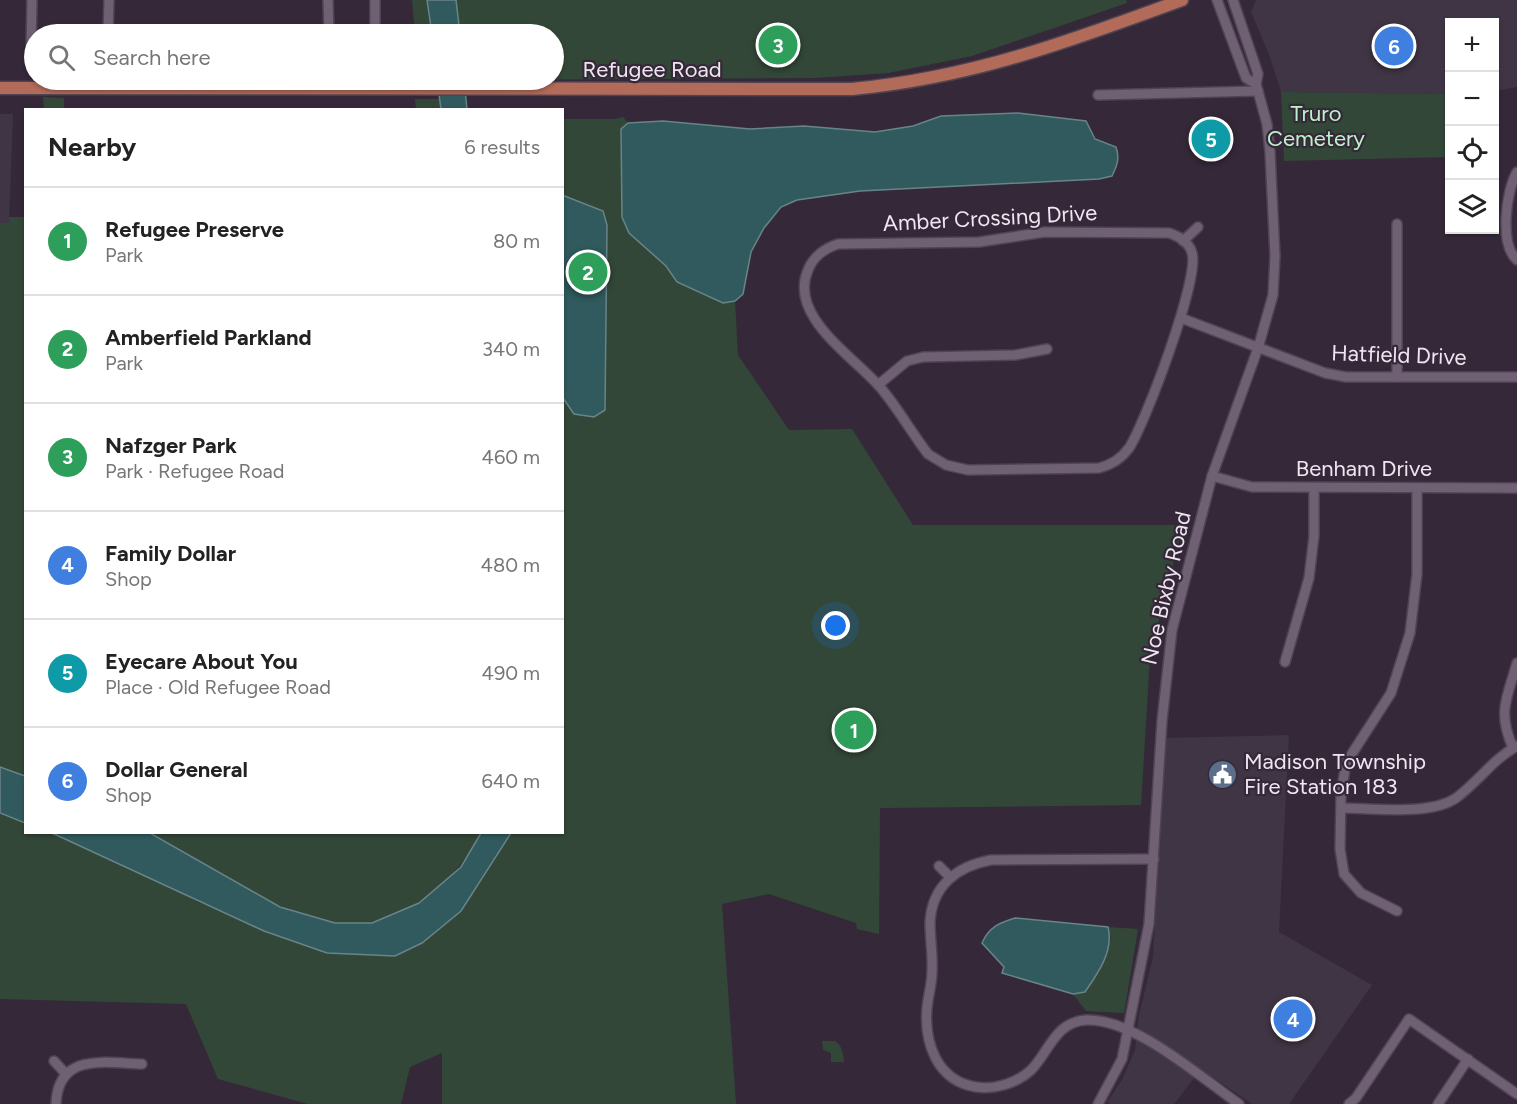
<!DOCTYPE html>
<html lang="en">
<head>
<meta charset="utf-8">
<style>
  :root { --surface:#fff; --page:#f2f2f2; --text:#222; --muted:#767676; --line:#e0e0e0; --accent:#3d6c7b }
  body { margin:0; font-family:Figtree,sans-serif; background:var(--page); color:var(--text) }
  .controls { position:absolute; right:18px; top:18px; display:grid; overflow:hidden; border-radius:0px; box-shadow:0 2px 4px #0004 }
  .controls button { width:54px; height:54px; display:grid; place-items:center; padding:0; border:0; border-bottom:2px solid var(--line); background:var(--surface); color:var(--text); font:30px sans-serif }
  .you { position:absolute; left:836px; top:626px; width:21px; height:21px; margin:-15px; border:4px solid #fff; border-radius:50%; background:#1a73e8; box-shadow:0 0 0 9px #1a73e833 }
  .badge { display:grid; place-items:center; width:39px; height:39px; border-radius:50%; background:var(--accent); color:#fff; font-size:20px; font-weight:700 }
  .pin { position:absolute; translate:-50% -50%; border:3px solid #fff; box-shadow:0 2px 6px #0006 }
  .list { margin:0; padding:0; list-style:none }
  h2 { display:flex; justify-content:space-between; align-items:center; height:78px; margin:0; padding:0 24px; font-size:26px }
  h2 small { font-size:20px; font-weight:400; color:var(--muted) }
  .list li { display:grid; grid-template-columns:39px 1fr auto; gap:18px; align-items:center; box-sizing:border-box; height:108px; padding:0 24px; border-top:2px solid var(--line) }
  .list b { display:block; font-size:22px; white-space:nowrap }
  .list p { margin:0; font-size:20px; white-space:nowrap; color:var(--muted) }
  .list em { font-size:20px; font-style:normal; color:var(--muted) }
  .icon { flex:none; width:33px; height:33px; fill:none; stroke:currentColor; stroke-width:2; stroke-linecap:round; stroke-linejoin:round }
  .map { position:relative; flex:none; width:1517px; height:1104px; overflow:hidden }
  .search { position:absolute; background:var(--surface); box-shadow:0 2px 4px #0004; left:24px; top:24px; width:540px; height:66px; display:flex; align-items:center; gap:15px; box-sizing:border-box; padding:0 21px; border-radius:33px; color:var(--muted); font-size:22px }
  .panel { position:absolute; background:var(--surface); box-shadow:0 2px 4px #0004; left:24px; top:108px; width:540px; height:726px; border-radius:0px }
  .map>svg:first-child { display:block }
  .commercial { fill:#403544 }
  .green { fill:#334738 }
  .water { fill:#305a5d; stroke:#698489; stroke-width:1.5 }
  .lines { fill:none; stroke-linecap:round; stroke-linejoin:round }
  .minor-casing { stroke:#4f4452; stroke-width:12 }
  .major-casing { stroke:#4f4452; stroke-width:15 }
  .minor { stroke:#6f6074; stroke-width:9 }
  .major { stroke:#b36b59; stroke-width:12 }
  .labels { text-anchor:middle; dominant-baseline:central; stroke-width:4.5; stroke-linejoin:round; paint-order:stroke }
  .street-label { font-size:22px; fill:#efe6f1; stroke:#352939 }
  .park-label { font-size:22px; fill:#bef3c9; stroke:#352939 }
  .poi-label { font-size:22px; fill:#efe6f1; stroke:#352939; text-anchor:start }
</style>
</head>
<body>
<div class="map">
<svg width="1517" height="1104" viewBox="0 0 1517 1104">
  <rect width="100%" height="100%" fill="#352939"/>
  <!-- commercial -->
  <g class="commercial">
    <path d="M1256 0H1517V87L1495 91 1494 22H1450L1449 94 1281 92 1270 57 1251 12Z"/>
    <path d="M0 114H13L9 223H0Z"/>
    <path d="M1289 735 1279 932 1372 985 1289 1104H1252L1201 1069 1174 1104H1110L1107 1102 1122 1080 1135 1050 1139 1015 1153 957 1165 738Z"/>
  </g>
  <!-- green -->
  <g class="green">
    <path d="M412 0H1126L1127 3 972 56 888 73 815 78 464 80H554V34H415Z"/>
    <path d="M1281 92 1449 94V157L1284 161Z"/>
    <path d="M43 97 64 98V109H44Z"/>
    <path d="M415 99H440L441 109H416Z"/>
    <path d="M623 117 628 123 621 129 622 217 629 233 666 266 677 282 723 303 735 301 738 355 789 430 852 429 913 525H1183L1150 656 1141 805 880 808 879 934 857 929 856 923 769 894 722 904 736 1104H442V1053L410 1067 401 1104H308L218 1079 186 1004 0 999V814L25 823 26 832 52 833 63 836 142 872 200 903 395 956 497 833 562 832 563 119H615Z"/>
    <path d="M9 217H24L26 250 25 776 0 767V223H9Z"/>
    <path d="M150 833H481C459 871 439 895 397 913 389 916 380 922 371 923 297 936 212 863 150 833Z"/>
    <path d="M1108 927 1138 929 1124 1013 1086 1011 1073 994 1085 992 1111 939Z"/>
    <path d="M822 1041H835C843 1047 843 1053 844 1062H831V1053L823 1050Z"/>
  </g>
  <!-- water -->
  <g class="water">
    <path d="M427 0H456L460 34H432Z"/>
    <path d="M437 80H464L467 109H441Z"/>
    <path d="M1018 113 1086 121 1095 139 1116 147C1120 158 1117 166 1112 176L1099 179 860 191 797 200 781 207 764 228 751 252 743 294 735 301 723 303 677 282 666 266 629 233 622 217 621 129 628 123 663 121 750 129 804 126 875 132 913 126 941 116Z"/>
    <path d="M562 195 603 211 607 225 605 410 594 417 574 414 563 398Z"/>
    <path d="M0 767 25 776V823L0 813Z"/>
    <path d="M52 833H150L280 907 335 923H372L419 903 461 867 481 833H511L461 911 422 943 395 956 327 953 264 931Z"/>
    <path d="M1015 918 1108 927C1114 951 1098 973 1085 992L1073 994 1002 973 1004 967 982 943C989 927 999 923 1015 918Z"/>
  </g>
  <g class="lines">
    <defs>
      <g id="minor">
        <path d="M328 0 329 34"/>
        <path d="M1217 0 1246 78 1256 84"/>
        <path d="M108 34 109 0"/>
        <path d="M375 34V0"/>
        <path d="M31 49 32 0"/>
        <path d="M1098 95 1258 91"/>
        <path d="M1517 172C1506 191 1499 244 1517 260"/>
        <path d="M1045 232 1169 233C1178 236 1189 242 1192 253 1200 278 1145 424 1129 448 1121 459 1111 465 1099 468L968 470 946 465 928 454C911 432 898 408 880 387 853 356 788 316 808 270 813 257 825 248 838 244L979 242Z"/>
        <path d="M1183 241 1198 227"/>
        <path d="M1181 318 1325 373 1346 377H1517"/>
        <path d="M1397 377V224"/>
        <path d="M878 385 907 361 923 357 1015 355 1047 349"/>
        <path d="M1212 476 1252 487 1517 488"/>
        <path d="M1285 662 1309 578 1314 536V488"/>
        <path d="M1513 748C1497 712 1507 698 1517 663"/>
        <path d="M1341 808C1372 808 1430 816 1456 798 1478 782 1493 759 1517 746"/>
        <path d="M1154 859 991 860C957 866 932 886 930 922 930 939 933 955 932 972 932 984 928 996 927 1008 924 1043 937 1081 976 1087 995 1090 1017 1083 1031 1070 1049 1052 1055 1022 1086 1020 1134 1018 1200 1077 1239 1104"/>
        <path d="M939 866 950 877"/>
        <path d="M1397 911 1361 893 1344 874 1340 849 1341 794 1346 763 1391 693 1410 633 1417 574V488"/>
        <path d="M54 1061 66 1074"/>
        <path d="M56 1104C58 1052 105 1063 142 1064"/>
        <path d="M1098 1104 1122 1059 1149 924 1162 721 1172 630 1212 476 1258 348 1273 295 1275 256 1270 152 1267 124 1256 84 1258 74 1233 0"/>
        <path d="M1349 1104 1356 1098 1409 1019 1517 1094"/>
        <path d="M1438 1104 1468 1059"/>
      </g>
      <path id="major" d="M0 88 852 89C971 78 1071 41 1182 0"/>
    </defs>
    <!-- minor casing -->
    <use href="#minor" class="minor-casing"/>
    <!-- major casing -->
    <use href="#major" class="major-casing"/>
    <!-- minor -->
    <use href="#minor" class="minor"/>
    <!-- major -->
    <use href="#major" class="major"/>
  </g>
  <!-- icons -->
  <defs>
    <symbol id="civic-disc" viewBox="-11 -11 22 22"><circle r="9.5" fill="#5c6f8a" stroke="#352939"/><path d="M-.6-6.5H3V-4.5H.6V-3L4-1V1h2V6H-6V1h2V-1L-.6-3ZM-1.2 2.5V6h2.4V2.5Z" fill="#fff"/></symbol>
  </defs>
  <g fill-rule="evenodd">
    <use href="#civic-disc" x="1206" y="758" width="33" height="33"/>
  </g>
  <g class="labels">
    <!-- street labels -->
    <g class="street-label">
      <text x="652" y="69">Refugee Road</text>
      <text transform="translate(990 218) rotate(-3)">Amber Crossing Drive</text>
      <text transform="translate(1399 355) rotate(2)">Hatfield Drive</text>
      <text x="1364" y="468">Benham Drive</text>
      <text transform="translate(1166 588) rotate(-77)">Noe Bixby Road</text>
    </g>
    <!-- park labels -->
    <g class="park-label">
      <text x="1316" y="113">Truro<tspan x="1316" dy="25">Cemetery</tspan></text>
    </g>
    <!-- poi labels -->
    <g class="poi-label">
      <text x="1244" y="761">Madison Township<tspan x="1244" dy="25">Fire Station 183</tspan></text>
    </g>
  </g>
</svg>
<div class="controls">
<button>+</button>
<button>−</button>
<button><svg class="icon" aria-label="locate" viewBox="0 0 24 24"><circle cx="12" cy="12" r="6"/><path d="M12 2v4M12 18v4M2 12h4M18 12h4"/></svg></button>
<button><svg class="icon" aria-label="layers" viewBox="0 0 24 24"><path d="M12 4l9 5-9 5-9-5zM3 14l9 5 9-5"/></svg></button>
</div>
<div class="you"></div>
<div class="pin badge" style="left:854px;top:730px;background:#2e9e5b">1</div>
<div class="pin badge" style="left:588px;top:272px;background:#2e9e5b">2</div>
<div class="pin badge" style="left:778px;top:45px;background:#2e9e5b">3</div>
<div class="pin badge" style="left:1293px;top:1019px;background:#3f7fe0">4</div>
<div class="pin badge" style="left:1211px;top:139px;background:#0f9aa8">5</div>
<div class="pin badge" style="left:1394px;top:46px;background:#3f7fe0">6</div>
<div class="search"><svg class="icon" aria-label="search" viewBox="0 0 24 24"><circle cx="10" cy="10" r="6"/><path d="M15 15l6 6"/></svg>Search here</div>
<section class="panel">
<h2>Nearby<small>6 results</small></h2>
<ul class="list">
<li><span class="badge" style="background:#2e9e5b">1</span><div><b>Refugee Preserve</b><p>Park</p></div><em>80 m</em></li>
<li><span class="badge" style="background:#2e9e5b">2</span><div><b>Amberfield Parkland</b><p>Park</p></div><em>340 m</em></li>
<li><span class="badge" style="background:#2e9e5b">3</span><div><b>Nafzger Park</b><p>Park · Refugee Road</p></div><em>460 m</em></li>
<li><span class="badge" style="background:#3f7fe0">4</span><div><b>Family Dollar</b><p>Shop</p></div><em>480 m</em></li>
<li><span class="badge" style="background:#0f9aa8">5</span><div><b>Eyecare About You</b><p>Place · Old Refugee Road</p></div><em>490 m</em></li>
<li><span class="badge" style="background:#3f7fe0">6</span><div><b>Dollar General</b><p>Shop</p></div><em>640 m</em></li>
</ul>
</section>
</div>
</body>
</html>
